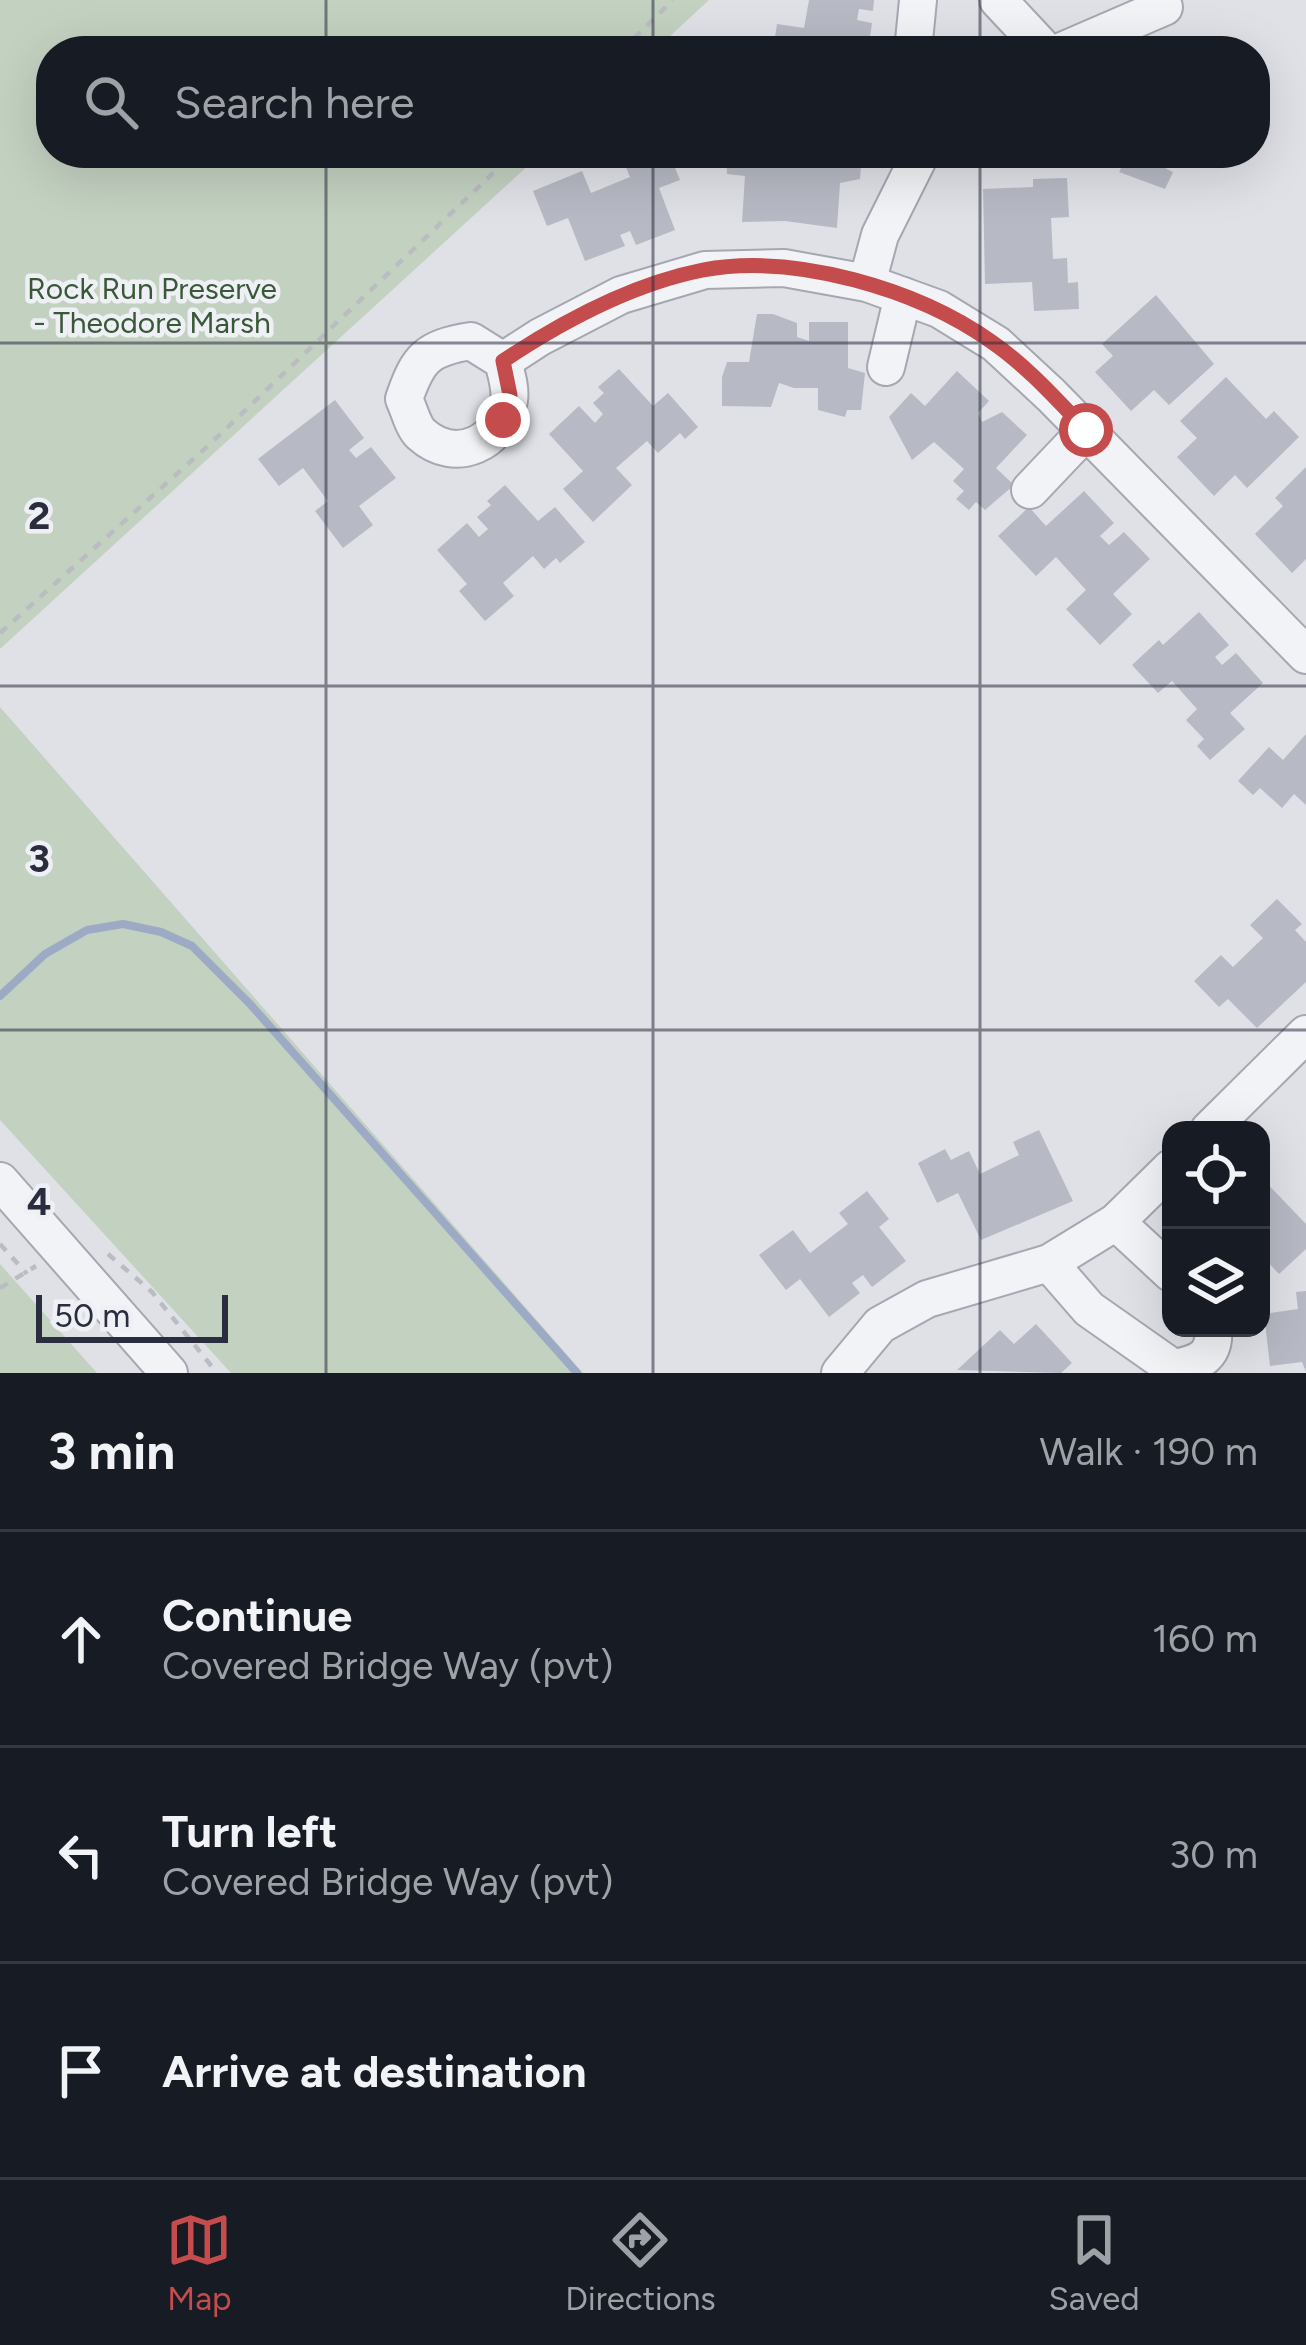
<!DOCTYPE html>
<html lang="en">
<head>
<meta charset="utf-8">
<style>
  :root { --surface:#171b24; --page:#20242c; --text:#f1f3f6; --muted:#9ea1a6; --line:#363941; --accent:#c54c4c }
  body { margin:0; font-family:Figtree,sans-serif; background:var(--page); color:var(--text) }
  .controls { position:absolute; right:36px; bottom:36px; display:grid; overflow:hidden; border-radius:24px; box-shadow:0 12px 48px #0002 }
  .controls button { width:108px; height:108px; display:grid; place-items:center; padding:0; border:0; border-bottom:3px solid var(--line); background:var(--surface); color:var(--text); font:60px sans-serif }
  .scale { position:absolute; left:36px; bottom:30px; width:192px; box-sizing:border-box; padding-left:12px; border:6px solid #292d3e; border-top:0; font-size:33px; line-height:42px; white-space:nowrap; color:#292d3e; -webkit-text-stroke:9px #eff0f5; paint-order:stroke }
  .stop { position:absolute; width:36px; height:36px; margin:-27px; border:9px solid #c54c4c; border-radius:50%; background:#fff }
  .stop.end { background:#c54c4c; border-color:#fff; box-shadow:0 3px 12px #0008 }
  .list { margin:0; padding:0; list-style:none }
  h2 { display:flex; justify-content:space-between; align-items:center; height:156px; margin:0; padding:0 48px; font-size:51px }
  h2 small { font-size:39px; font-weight:400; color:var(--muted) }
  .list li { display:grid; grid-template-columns:78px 1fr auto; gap:36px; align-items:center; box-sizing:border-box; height:216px; padding:0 48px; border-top:3px solid var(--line) }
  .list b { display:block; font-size:45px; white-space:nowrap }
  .list p { margin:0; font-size:39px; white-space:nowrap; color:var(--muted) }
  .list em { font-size:39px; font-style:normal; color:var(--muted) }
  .icon { flex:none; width:66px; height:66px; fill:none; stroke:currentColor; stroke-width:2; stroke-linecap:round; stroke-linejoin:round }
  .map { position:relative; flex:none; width:1306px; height:1373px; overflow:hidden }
  .search { position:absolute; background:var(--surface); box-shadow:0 12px 48px #0002; left:36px; right:36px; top:36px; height:132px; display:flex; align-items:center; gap:30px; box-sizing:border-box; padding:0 42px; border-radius:48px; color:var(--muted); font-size:45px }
  .sheet { height:804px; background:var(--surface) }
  nav { display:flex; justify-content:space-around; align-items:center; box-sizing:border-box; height:168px; border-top:3px solid var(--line); background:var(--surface); font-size:33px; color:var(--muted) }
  nav a { display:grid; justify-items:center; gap:6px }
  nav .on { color:var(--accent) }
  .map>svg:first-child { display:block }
  .green { fill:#c3d1c1 }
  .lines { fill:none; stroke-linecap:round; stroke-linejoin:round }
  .stream { stroke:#9caac5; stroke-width:8 }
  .building { fill:#b7bac4 }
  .minor-casing { stroke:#a5a7b1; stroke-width:40 }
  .path { stroke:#babcc2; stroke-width:4.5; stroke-dasharray:9 9; stroke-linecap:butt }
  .minor { stroke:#f2f3f6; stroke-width:36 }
  .route { stroke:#c54c4c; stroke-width:15 }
  .grid { fill:none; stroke:#292d3e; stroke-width:3; stroke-opacity:0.55 }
  .labels { text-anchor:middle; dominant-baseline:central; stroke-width:9; stroke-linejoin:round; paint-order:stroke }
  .park-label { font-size:30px; fill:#395837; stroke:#eff0f5 }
  .grid-label { font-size:39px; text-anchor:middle; font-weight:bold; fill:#292d3e; stroke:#eff0f5; stroke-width:9; stroke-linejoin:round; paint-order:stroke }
</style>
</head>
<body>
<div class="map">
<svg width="1306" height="1373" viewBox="0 0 1306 1373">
  <rect width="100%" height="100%" fill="#dfe1e7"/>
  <!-- green -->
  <g class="green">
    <path d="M0 0H709L654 51H51V153H542L0 649Z"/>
    <path d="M0 707 583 1373H231L0 1120Z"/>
    <path d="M0 1264 97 1373H0Z"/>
  </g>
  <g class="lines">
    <!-- stream -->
    <path class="stream" d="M0 996 45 954 87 930 123 924 161 932 192 946 250 1004 577 1373"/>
  </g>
  <!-- building -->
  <g class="building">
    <path d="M809 0H874L873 11 859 9 857 20 872 23 868 51H773L777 24 804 28Z"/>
    <path d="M620 153H669L680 180 659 188 675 230 636 245 630 231 620 235 625 246 585 261 568 218 547 226 533 191 582 171 591 193 630 177Z"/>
    <path d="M726 153H776L777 160 814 162 815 153H862L860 179 840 183 837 228 785 221 742 222 745 176 727 174Z"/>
    <path d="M1129 153H1173L1165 168 1173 172 1165 189 1119 172Z"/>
    <path d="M1067 178 1069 217 1051 218 1053 259 1067 258 1068 283 1078 282 1079 309 1034 311 1032 282 985 284 983 189 1033 187V179Z"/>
    <path d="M1156 295 1214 364 1169 405 1154 390 1131 411 1095 372 1113 356 1102 344Z"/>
    <path d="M757 314H773L797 323V337L809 341V322H848V368L865 373 861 410H847L845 417 818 410V388H794L779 383 771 407 722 406V377L727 362H749Z"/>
    <path d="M619 369 653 406 668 393 698 427 685 439 680 433 658 453 647 441 616 468 632 485 593 522 563 489 583 471 549 434 579 406 595 423 603 414 593 403 604 393 598 387Z"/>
    <path d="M957 371 989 401 978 413 982 422 1002 412 1027 435 996 468 1014 485 985 510 976 502 969 510 956 499 964 491 953 481 964 469 934 442 912 460 889 417 911 393 925 406Z"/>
    <path d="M1226 377 1266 419 1274 411 1299 437 1247 488 1235 475 1214 496 1177 457 1197 438 1180 421Z"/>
    <path d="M335 400 364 438 349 450 356 458 371 447 396 478 359 506 373 525 343 548 315 511 328 501 303 468 279 486 258 459Z"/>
    <path d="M1306 467V559L1292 573 1255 534 1283 506 1275 498Z"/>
    <path d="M505 485 538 521 555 507 585 542 560 563 556 558 544 569 533 556 503 583 514 596 485 621 459 591 467 584 437 550 467 523 479 537 488 529 477 517 491 505 487 501Z"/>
    <path d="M1084 491 1114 523 1100 536 1109 545 1124 532 1150 559 1113 594 1132 614 1100 645 1066 609 1086 590 1056 557 1036 576 998 536 1029 507 1046 526Z"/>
    <path d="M1199 612 1229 645 1215 657 1222 665 1236 653 1263 683 1230 713 1245 729 1210 760 1197 746 1204 739 1186 720 1197 709 1172 681 1158 693 1132 665 1159 640 1163 645Z"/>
    <path d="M1306 734V805L1294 794 1282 808 1260 788 1253 795 1238 781 1269 747 1283 760Z"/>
    <path d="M1277 899 1302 924 1295 930 1306 942V982L1257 1028 1228 999 1219 1007 1194 981 1221 955 1233 967 1263 938 1250 925Z"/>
    <path d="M1039 1130 1073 1201 981 1240 958 1193 937 1203 918 1163 945 1149 951 1160 969 1151 980 1174 1019 1155 1013 1142Z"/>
    <path d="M1261 1177 1306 1224V1249L1279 1274 1263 1257 1261 1260Z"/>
    <path d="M867 1191 889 1219 879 1227 906 1261 872 1287 863 1275 852 1283 860 1293 829 1317 800 1279 786 1290 759 1255 793 1230 810 1253 848 1224 839 1213Z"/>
    <path d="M1306 1291V1372L1302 1362 1270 1366 1264 1314 1298 1309 1296 1292Z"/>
    <path d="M1036 1324 1072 1363 1061 1373 957 1370 1000 1330 1014 1344Z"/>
  </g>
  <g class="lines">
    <defs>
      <g id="minor">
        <path d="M998 0 1040 45V51"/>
        <path d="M913 51 918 0"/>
        <path d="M1062 51 1164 7"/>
        <path d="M867 283 880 235 921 153"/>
        <path d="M471 341 503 361C506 373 511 388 509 400 502 442 456 466 421 434 413 427 409 409 404 399 418 358 427 348 471 341Z"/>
        <path d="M503 361 540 337 621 295 705 270 784 268 867 283 939 309 996 344 1051 395 1306 655"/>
        <path d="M886 367 903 296"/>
        <path d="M1030 490 1086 431"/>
        <path d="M1209 1130 1306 1034"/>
        <path d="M0 1181 169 1373"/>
        <path d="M1116 1222 1171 1273"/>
        <path d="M1049 1263 1089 1309 1173 1368C1198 1364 1216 1357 1213 1328"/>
        <path d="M840 1373 880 1325 927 1299 1049 1263 1116 1222 1171 1168"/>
      </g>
    </defs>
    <!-- minor casing -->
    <use href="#minor" class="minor-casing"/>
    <!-- path -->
    <g class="path">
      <path d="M621 51 673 0"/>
      <path d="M0 633 210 444 514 153"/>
      <path d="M0 1244 27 1274"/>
      <path d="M108 1254 152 1292 217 1373"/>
      <path d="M0 1288 36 1266"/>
    </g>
    <!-- minor -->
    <use href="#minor" class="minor"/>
  </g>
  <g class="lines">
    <!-- route -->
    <path class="route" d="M503 420 510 395 503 361C563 321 632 284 703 270 795 253 917 289 992 342 1027 366 1057 400 1086 430"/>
  </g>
  <!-- grid -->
  <path class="grid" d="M326 0V51M653 0V51M980 0V51M326 153V1373M653 153V1373M980 153V1373M0 343H1306M0 686H1306M0 1030H1306"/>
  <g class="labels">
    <!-- park labels -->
    <g class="park-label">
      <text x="152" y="288">Rock Run Preserve<tspan x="152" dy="34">- Theodore Marsh</tspan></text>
    </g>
  </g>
  <g class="grid-label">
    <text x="39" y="529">2</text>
    <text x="39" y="872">3</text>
    <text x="39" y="1215">4</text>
  </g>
</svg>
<div class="controls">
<button><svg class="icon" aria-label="locate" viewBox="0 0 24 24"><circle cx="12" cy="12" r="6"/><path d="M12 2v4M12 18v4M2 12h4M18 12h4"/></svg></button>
<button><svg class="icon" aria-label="layers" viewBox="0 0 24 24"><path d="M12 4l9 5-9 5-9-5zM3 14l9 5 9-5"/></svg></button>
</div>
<div class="scale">50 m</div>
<div class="stop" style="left:1086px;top:430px"></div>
<div class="stop end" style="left:503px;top:420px"></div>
<div class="search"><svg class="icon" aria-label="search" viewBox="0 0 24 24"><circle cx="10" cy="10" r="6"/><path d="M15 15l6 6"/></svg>Search here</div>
</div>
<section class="sheet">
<h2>3 min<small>Walk · 190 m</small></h2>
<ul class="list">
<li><svg class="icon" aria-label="ahead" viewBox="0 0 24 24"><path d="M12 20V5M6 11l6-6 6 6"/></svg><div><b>Continue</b><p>Covered Bridge Way (pvt)</p></div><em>160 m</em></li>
<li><svg class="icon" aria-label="left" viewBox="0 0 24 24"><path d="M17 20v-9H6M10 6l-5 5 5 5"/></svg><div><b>Turn left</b><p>Covered Bridge Way (pvt)</p></div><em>30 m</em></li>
<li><svg class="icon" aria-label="arrive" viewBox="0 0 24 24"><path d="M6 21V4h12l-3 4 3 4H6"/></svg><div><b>Arrive at destination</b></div></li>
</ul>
</section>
<nav>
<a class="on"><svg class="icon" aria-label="map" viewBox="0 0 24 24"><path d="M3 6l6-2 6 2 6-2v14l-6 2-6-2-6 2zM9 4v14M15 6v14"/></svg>Map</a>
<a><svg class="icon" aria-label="directions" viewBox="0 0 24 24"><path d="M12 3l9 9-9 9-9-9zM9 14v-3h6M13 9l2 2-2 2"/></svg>Directions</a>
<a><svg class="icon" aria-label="saved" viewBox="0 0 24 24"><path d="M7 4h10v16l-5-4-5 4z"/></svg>Saved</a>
</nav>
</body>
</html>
